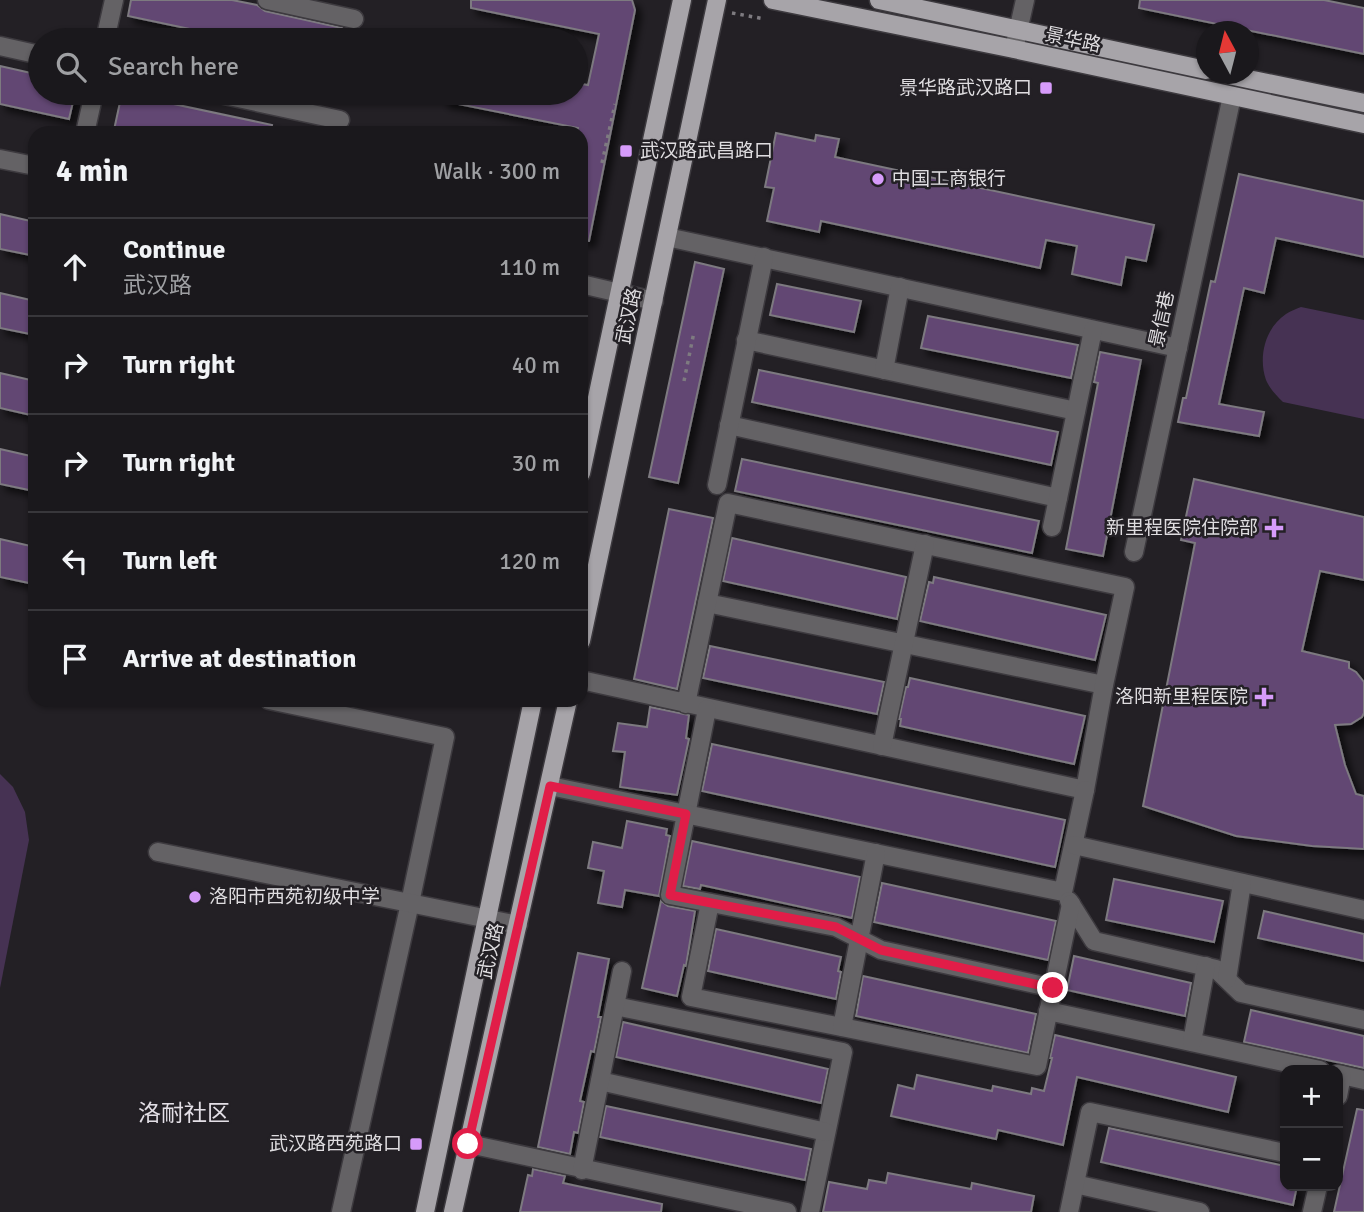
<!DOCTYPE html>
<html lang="en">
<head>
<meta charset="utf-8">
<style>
  :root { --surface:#1a181c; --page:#232125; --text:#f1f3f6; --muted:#9fa0a3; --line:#38373b }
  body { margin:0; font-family:Signika,"Noto Sans SC",sans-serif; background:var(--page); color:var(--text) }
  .controls { position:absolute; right:21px; bottom:21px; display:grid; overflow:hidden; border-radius:14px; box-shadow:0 2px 5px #0004 }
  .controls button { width:63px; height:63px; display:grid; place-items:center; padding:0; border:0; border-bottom:2px solid var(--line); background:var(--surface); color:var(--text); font:35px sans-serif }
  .compass { position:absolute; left:1196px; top:21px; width:63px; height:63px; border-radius:50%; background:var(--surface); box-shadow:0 2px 5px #0004; rotate:353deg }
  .stop { position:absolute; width:21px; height:21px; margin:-16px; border:5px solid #e11d48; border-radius:50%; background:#fff }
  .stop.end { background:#e11d48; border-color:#fff; box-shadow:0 2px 7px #0008 }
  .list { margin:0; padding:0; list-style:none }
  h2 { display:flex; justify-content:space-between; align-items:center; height:91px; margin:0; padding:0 28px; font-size:30px }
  h2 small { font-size:23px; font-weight:400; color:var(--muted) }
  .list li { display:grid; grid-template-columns:46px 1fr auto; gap:21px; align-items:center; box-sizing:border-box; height:98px; padding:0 28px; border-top:2px solid var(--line) }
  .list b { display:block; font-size:26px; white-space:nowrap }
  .list p { margin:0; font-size:23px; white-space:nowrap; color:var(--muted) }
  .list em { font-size:23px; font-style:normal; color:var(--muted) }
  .icon { flex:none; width:38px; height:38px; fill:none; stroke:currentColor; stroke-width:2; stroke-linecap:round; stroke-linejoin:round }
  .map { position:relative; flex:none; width:1364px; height:1212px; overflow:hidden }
  .search { position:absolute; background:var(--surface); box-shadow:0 2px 5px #0004; left:28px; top:28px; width:560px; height:77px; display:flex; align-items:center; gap:18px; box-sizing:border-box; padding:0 24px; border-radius:38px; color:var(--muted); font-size:26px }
  .panel { position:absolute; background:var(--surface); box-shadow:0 2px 5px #0004; left:28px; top:126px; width:560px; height:581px; border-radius:21px }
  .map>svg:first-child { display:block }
  .green { fill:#463253 }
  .building { fill:#624673; stroke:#7d7a80; stroke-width:2; filter:url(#shadow) }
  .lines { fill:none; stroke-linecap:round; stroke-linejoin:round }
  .minor-casing { stroke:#3d3a3f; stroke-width:21 }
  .major-casing { stroke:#3d3a3f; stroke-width:21 }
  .path { stroke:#7e7b80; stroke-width:3.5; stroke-dasharray:3.5 5; stroke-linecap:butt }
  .minor { stroke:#646265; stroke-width:18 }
  .major { stroke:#a7a4a9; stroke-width:18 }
  .route { stroke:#e11d48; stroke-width:9 }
  .poi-dot { fill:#d69bfa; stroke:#232025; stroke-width:2.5 }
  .labels { text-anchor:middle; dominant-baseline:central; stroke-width:5; stroke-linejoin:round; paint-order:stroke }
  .street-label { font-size:19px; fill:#dfdde0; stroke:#232025 }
  .poi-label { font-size:19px; fill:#dfdde0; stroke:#232025; text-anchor:end }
  .quarter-label { font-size:23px; fill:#e3dfe6; stroke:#232025 }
</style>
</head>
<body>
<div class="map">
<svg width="1364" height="1212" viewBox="0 0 1364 1212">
  <defs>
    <filter id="shadow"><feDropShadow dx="6" dy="6" stdDeviation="3.5" flood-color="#0009"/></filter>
  </defs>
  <rect width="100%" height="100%" fill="#232025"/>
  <!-- green -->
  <g class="green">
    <path d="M1301 307 1364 320V419L1283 402C1276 395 1270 389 1266 380 1258 357 1265 328 1286 314 1290 311 1296 309 1301 307Z"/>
    <path d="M0 774 13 787 25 812 29 840 0 988Z"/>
  </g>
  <!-- building -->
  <g class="building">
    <path d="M131 0H232L257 5 265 11 342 28 339 40H242L128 16Z"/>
    <path d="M471 0H632L635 10 589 241 581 240V133H577L578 128 443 101V93H576V83L588 85 599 34 471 8Z"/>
    <path d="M1140 0H1324L1364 8V54L1139 8Z"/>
    <path d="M0 66 40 75V93H75L69 119 0 104Z"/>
    <path d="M122 93 272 125 271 133H130L114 130Z"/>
    <path d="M776 133 815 141 816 135 839 139 835 157 1154 225 1146 261 1126 257 1121 285 1072 274 1077 246 1046 240 1040 268 821 221 819 232 767 221 774 188 765 187Z"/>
    <path d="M1239 174 1364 201V257L1276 238 1264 293 1244 288 1219 404 1264 412 1259 436 1178 422 1183 398H1186L1211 281 1215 282Z"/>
    <path d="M0 214 35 222V256L0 249Z"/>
    <path d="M695 262 724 269 678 483 649 477Z"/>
    <path d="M777 284 861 301 854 332 770 315Z"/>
    <path d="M0 293 35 301V335L0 328Z"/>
    <path d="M928 316 1078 345 1071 378 921 348Z"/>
    <path d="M1100 352 1141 360 1103 556 1066 549 1098 383 1094 382Z"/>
    <path d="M759 370 1058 432 1051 465 752 402Z"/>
    <path d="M0 373 35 381V416L0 408Z"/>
    <path d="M0 449 35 457 29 490 0 484Z"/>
    <path d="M742 459 1039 521 1032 553 735 491Z"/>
    <path d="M1194 479 1364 517V580L1320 571 1302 651 1349 662V668L1356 672 1364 682V713L1362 717 1351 724 1335 725 1345 765 1356 794 1364 796V849L1312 846 1236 836 1143 806 1195 543 1181 540Z"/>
    <path d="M669 509 713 518 677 689 634 679Z"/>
    <path d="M732 538 906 577 897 619 723 581Z"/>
    <path d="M0 539 35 547V555L29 583 0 577Z"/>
    <path d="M934 577 1106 615 1095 660 920 621 929 582 933 583Z"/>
    <path d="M710 646 884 682 877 714 703 678Z"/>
    <path d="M910 678 1085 716 1074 764 900 726 901 719H899L906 687H908Z"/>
    <path d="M650 707 689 715 686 738 689 739 677 795 620 787 625 752 613 751 618 723 647 727Z"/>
    <path d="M712 744 1065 820 1055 867 702 791Z"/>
    <path d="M627 821 667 829 666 835 670 836 659 896 625 890 622 907 598 903 604 871 588 868 593 842 622 848Z"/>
    <path d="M692 841 860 877 852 918 701 885 700 889 683 886Z"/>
    <path d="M1114 879 1223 901 1214 942 1106 920Z"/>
    <path d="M882 883 1056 921 1048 960 874 922Z"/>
    <path d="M661 901 668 906 695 911 686 966 684 965 677 996 642 988Z"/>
    <path d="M1264 911 1364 934V961L1258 938Z"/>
    <path d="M716 929 841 957 838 971 841 972 836 999 708 971Z"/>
    <path d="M578 953 609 959 598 1017H601L594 1052 591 1051 580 1101 584 1102 578 1133 574 1132 570 1154 538 1147Z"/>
    <path d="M1074 956 1191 983 1185 1016 1067 990Z"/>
    <path d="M863 976 1036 1014 1028 1053 856 1016Z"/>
    <path d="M1251 1010 1364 1036V1068L1244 1042Z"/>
    <path d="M623 1022 828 1069 821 1103 616 1057Z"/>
    <path d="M1055 1035 1236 1077 1228 1112 1077 1077 1063 1145 998 1130 996 1139 891 1116 898 1085 914 1089 917 1075 992 1091 993 1086 1031 1094 1032 1088 1044 1091 1052 1058H1050Z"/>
    <path d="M606 1106 811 1149 805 1180 600 1137Z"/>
    <path d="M1357 1109 1364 1110V1212H1334Z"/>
    <path d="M1109 1128 1285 1166V1186H1297L1293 1205 1101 1162Z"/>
    <path d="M533 1169 565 1176 563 1183 662 1204 661 1212H520L528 1175 532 1176Z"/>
    <path d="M888 1173 971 1189 972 1183 1034 1196 1031 1212H823L829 1182 867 1189 869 1180 886 1183Z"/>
  </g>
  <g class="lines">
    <defs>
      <g id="minor">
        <path d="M267 0 354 19"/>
        <path d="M105 40 114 0"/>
        <path d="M0 46 40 55"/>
        <path d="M1014 49 1025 0"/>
        <path d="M215 93 340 120"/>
        <path d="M85 133 94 93"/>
        <path d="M0 159 35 166"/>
        <path d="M667 237 1178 348"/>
        <path d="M581 284 654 301"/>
        <path d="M746 340 1076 411"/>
        <path d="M884 370 900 287"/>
        <path d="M729 425 1058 498"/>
        <path d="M717 485 764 257"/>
        <path d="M1052 527 1093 330"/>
        <path d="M1134 552 1232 96"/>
        <path d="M707 603 1104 685"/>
        <path d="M581 680 1085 790 1104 685 1125 587 728 503 686 704"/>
        <path d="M269 700 445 737 410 903 341 1212"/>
        <path d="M707 709 670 895 836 927 881 950 1053 988"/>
        <path d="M882 746 925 544"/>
        <path d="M550 786 1063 892 1085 790"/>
        <path d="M1074 845 1364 910"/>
        <path d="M158 852 518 925"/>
        <path d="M1069 901 1094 941 1216 969 1241 993 1364 1020"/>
        <path d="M710 903 691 997 1037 1066 1071 904"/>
        <path d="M1227 979 1242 883"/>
        <path d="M615 1006 843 1052 810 1212"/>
        <path d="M1048 1011 1320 1070"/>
        <path d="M842 1027 876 853"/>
        <path d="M1192 1042 1206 966"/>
        <path d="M1338 1074 1364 1080"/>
        <path d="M600 1081 826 1132"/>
        <path d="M1338 1096 1342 1075"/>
        <path d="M469 1144 787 1212"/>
        <path d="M582 1170 622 971"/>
        <path d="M1075 1184 1200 1212"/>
        <path d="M1069 1212 1090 1112 1285 1153"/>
        <path d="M1312 1212 1318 1186"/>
      </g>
      <g id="major">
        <path d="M773 0 1014 49 1364 124"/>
        <path d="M879 0 1206 70"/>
        <path d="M1224 74 1364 103"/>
        <path d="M581 473 682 0"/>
        <path d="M581 641 717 0"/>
        <path d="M425 1212 533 700"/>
        <path d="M453 1212 568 700"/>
      </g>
    </defs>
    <!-- minor casing -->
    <use href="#minor" class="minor-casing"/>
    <!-- major casing -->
    <use href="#major" class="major-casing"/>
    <!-- path -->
    <g class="path">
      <path d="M732 13 765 19"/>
      <path d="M602 163 615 104"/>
      <path d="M684 381 694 332"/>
    </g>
    <!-- minor -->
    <use href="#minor" class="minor"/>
    <!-- major -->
    <use href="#major" class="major"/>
  </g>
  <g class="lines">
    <!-- route -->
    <path class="route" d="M468 1144 550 786 686 814 670 895 836 927 881 950 1053 988"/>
  </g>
  <!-- markers -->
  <g class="poi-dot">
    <rect x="1039" y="81" width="14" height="14" rx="3.5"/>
    <rect x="619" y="144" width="14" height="14" rx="3.5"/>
    <circle cx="878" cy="179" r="7"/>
    <path d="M1270.5 517.5h7v7h7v7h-7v7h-7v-7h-7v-7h7z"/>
    <path d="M1260.5 686.5h7v7h7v7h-7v7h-7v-7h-7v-7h7z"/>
    <circle cx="195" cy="897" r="7"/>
    <rect x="409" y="1137" width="14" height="14" rx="3.5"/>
  </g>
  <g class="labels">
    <!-- street labels -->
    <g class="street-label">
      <text transform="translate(1073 40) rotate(12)">景华路</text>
      <text transform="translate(629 316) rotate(-78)">武汉路</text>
      <text transform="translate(1162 319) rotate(-78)">景信巷</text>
      <text transform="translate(491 951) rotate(-77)">武汉路</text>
    </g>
    <!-- poi labels -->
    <g class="poi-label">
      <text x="1032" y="88">景华路武汉路口</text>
      <text x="640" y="151" text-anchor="start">武汉路武昌路口</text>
      <text x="892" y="179" text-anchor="start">中国工商银行</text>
      <text x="1258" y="528">新里程医院住院部</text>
      <text x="1248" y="697">洛阳新里程医院</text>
      <text x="209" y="897" text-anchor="start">洛阳市西苑初级中学</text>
      <text x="402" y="1144">武汉路西苑路口</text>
    </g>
    <!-- quarter labels -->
    <g class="quarter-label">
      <text x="184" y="1113">洛耐社区</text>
    </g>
  </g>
</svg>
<div class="controls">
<button>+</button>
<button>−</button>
</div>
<svg class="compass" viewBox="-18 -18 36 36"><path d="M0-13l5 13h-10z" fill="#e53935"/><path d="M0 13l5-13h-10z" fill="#9fa0a3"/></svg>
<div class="stop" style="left:468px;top:1144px"></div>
<div class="stop end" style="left:1053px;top:988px"></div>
<div class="search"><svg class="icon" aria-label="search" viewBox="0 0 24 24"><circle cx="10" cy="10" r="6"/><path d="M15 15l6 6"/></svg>Search here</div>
<section class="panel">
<h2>4 min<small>Walk · 300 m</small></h2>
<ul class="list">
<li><svg class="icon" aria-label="ahead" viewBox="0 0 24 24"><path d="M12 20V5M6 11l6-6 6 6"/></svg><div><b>Continue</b><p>武汉路</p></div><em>110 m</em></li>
<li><svg class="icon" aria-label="right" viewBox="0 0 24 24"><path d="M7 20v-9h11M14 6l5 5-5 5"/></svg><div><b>Turn right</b></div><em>40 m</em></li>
<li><svg class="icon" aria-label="right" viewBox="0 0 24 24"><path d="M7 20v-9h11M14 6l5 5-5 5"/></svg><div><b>Turn right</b></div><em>30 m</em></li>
<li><svg class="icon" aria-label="left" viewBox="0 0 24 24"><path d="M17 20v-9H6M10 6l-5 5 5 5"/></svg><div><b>Turn left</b></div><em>120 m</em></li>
<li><svg class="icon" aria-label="arrive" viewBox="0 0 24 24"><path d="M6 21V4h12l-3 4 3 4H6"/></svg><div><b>Arrive at destination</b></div></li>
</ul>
</section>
</div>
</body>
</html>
